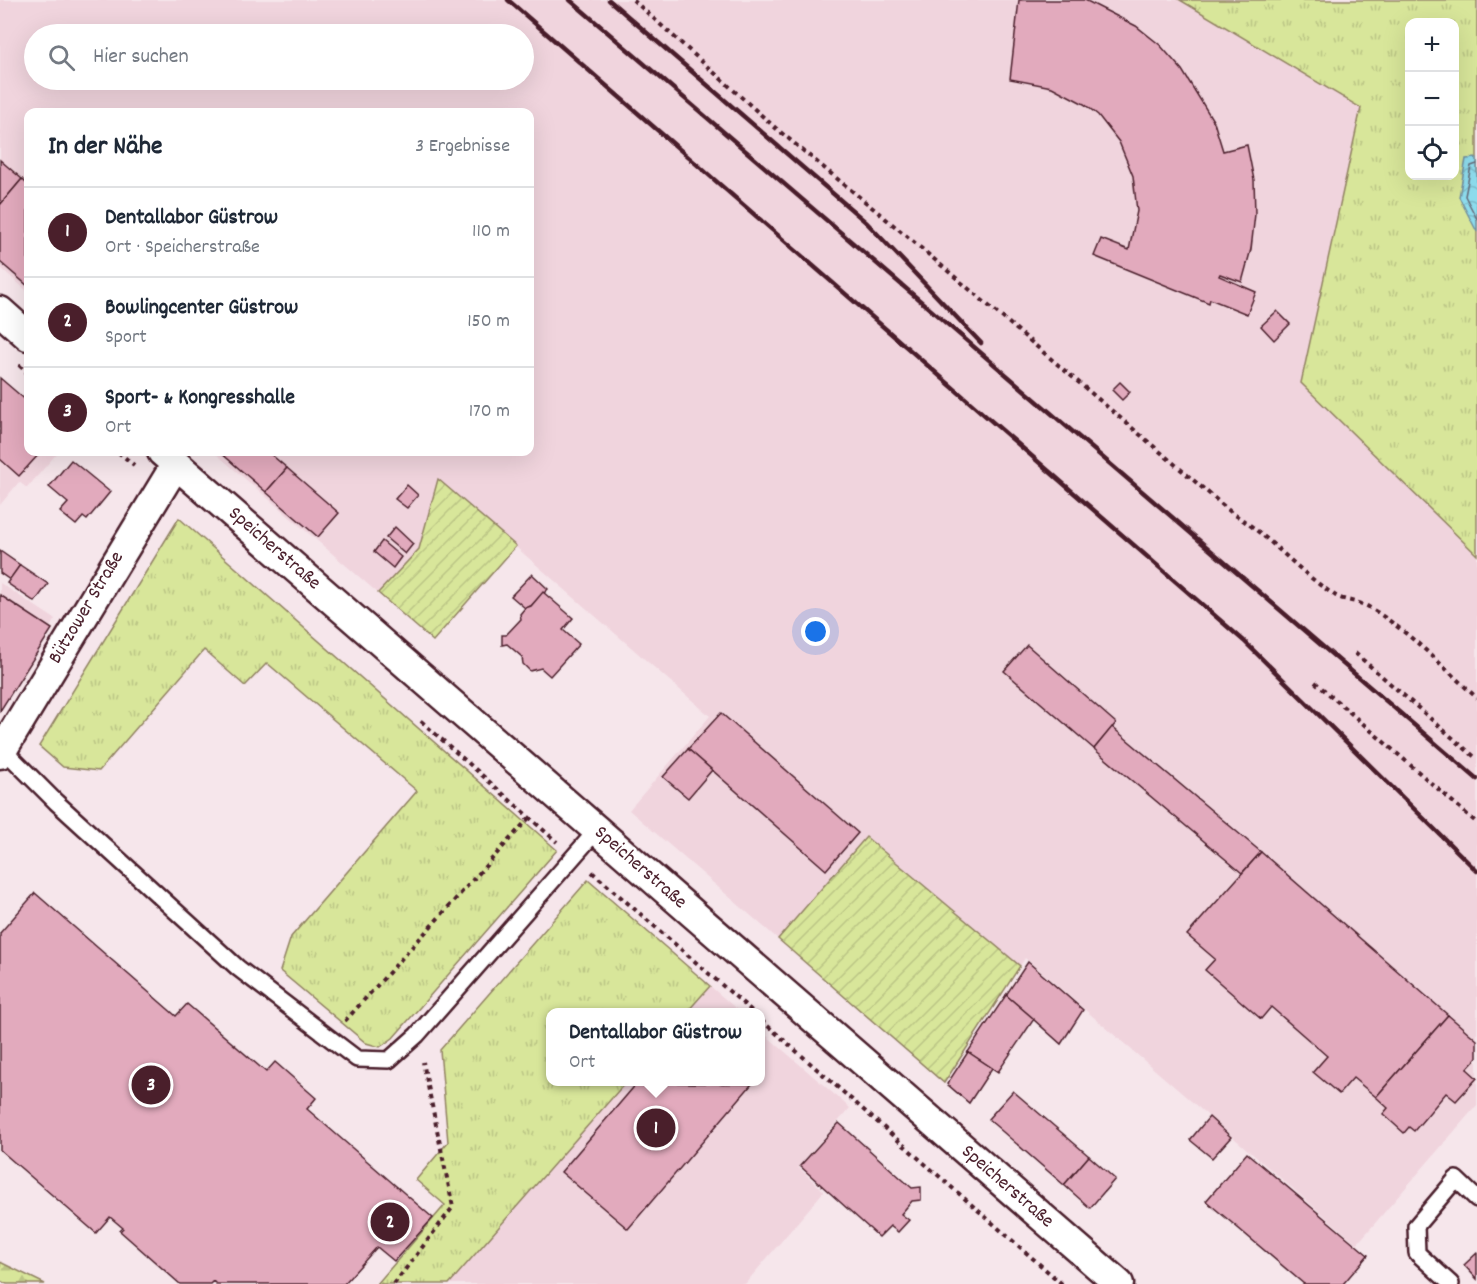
<!DOCTYPE html>
<html lang="de">
<head>
<meta charset="utf-8">
<style>
  :root { --surface:#fff; --page:#f2f2f3; --text:#1f2937; --muted:#747a83; --line:#e0e1e3; --accent:#4a1f2b }
  body { margin:0; font-family:Dekko,sans-serif; background:var(--page); color:var(--text) }
  .controls { position:absolute; right:18px; top:18px; display:grid; overflow:hidden; border-radius:12px; box-shadow:0 6px 24px #0002 }
  .controls button { width:54px; height:54px; display:grid; place-items:center; padding:0; border:0; border-bottom:2px solid var(--line); background:var(--surface); color:var(--text); font:30px sans-serif }
  .you { position:absolute; left:816px; top:632px; width:21px; height:21px; margin:-15px; border:4px solid #fff; border-radius:50%; background:#1a73e8; box-shadow:0 0 0 9px #1a73e833 }
  .badge { display:grid; place-items:center; width:39px; height:39px; border-radius:50%; background:var(--accent); color:#fff; font-size:20px; font-weight:700 }
  .pin { position:absolute; translate:-50% -50%; border:3px solid #fff; box-shadow:0 2px 6px #0006 }
  .popup { position:absolute; left:546px; top:1008px; width:219px; height:78px; box-sizing:border-box; display:grid; place-content:center; border-radius:12px; background:var(--surface); filter:drop-shadow(0 2px 4px #0005); font-size:20px; white-space:nowrap; color:var(--muted) }
  .popup b { font-size:22px; color:var(--text) }
  .popup::after { content:''; position:absolute; left:50%; top:100%; margin-left:-12px; border:12px solid transparent; border-top-color:var(--surface) }
  .list { margin:0; padding:0; list-style:none }
  h2 { display:flex; justify-content:space-between; align-items:center; height:78px; margin:0; padding:0 24px; font-size:26px }
  h2 small { font-size:20px; font-weight:400; color:var(--muted) }
  .list li { display:grid; grid-template-columns:39px 1fr auto; gap:18px; align-items:center; box-sizing:border-box; height:90px; padding:0 24px; border-top:2px solid var(--line) }
  .list b { display:block; font-size:22px; white-space:nowrap }
  .list p { margin:0; font-size:20px; white-space:nowrap; color:var(--muted) }
  .list em { font-size:20px; font-style:normal; color:var(--muted) }
  .icon { flex:none; width:33px; height:33px; fill:none; stroke:currentColor; stroke-width:2; stroke-linecap:round; stroke-linejoin:round }
  .map { position:relative; flex:none; width:1477px; height:1284px; overflow:hidden }
  .search { position:absolute; background:var(--surface); box-shadow:0 6px 24px #0002; left:24px; top:24px; width:510px; height:66px; display:flex; align-items:center; gap:15px; box-sizing:border-box; padding:0 21px; border-radius:33px; color:var(--muted); font-size:22px }
  .panel { position:absolute; background:var(--surface); box-shadow:0 6px 24px #0002; left:24px; top:108px; width:510px; height:348px; border-radius:12px }
  .map>svg:first-child { display:block }
  .built { fill:#f0d4dd; fill-rule:evenodd }
  .grass { fill:url(#grass-tufts); stroke:#918262; stroke-width:1.5; fill-rule:evenodd }
  .forest { fill:url(#forest-firs); stroke:#918262; stroke-width:1.5 }
  .garden { fill:url(#garden-furrows); stroke:#918262; stroke-width:1.5 }
  .water { fill:url(#water-waves); stroke:#72909f; stroke-width:1.5 }
  .lines { fill:none; stroke-linecap:round; stroke-linejoin:round }
  .shore { stroke:#656a78; stroke-width:1.5 }
  .building { fill:#e2aabd; stroke:#4a1f2b; stroke-width:1.5 }
  .lane-casing { stroke:#4a1f2b; stroke-width:20 }
  .street-casing { stroke:#4a1f2b; stroke-width:33 }
  .path { stroke:#4a1f2b; stroke-width:4; stroke-dasharray:4.5 4.5; stroke-linecap:butt }
  .lane { stroke:#fff; stroke-width:15 }
  .street { stroke:#fff; stroke-width:28 }
  .rail { stroke:#4a1f2b; stroke-width:4.5 }
  .labels { text-anchor:middle; dominant-baseline:central; stroke-width:4.5; stroke-linejoin:round; paint-order:stroke }
  .street-label { font-size:20px; fill:#4a1f2b; stroke:#fff }
</style>
</head>
<body>
<div class="map">
<svg width="1477" height="1284" viewBox="0 0 1477 1284">
  <defs>
    <pattern id="grass-tufts" width="24" height="20" patternUnits="userSpaceOnUse" patternTransform="scale(1.5)"><rect width="24" height="20" fill="#d8e69a"/><path d="M3 7l-1-3M5 7V3M7 7l1-3M15 17l-1-3M17 17v-4M19 17l1-3" fill="none" stroke="#bbc585"/></pattern>
    <pattern id="forest-firs" width="22" height="20" patternUnits="userSpaceOnUse" patternTransform="scale(1.5)"><rect width="22" height="20" fill="#d8e69a"/><path d="M5 1l3.5 6h-7zM16 11l3.5 6h-7z" fill="#bbc585"/></pattern>
    <pattern id="garden-furrows" width="10" height="10" patternUnits="userSpaceOnUse" patternTransform="scale(1.5)"><rect width="10" height="10" fill="#d8e69a"/><path d="M-1 1l2-2M0 10L10 0M9 11l2-2" fill="none" stroke="#bbc585"/></pattern>
    <pattern id="water-waves" width="16" height="10" patternUnits="userSpaceOnUse" patternTransform="scale(1.5)"><rect width="16" height="10" fill="#8ddbec"/><path d="M0 5q4-4 8 0t8 0" fill="none" stroke="#7bbccb"/></pattern>
  </defs>
  <rect width="100%" height="100%" fill="#f6e6eb"/>
  <filter id="ink" filterUnits="userSpaceOnUse"><feTurbulence type="fractalNoise" baseFrequency=".0167" numOctaves="2"/><feDisplacementMap in="SourceGraphic" scale="12" xChannelSelector="R" yChannelSelector="G"/><feConvolveMatrix kernelMatrix="1 2 1 2 8 2 1 2 1" color-interpolation-filters="sRGB"/></filter>
  <g filter="url(#ink)">
    <!-- built -->
    <g class="built">
      <path d="M0 0H1180L1361 108 1301 382 1477 555V1105L1357 1244 1025 958 1020 966 867 837 778 939 629 810 710 716 439 480 419 549 378 593 214 452H530V112H28V292L0 267ZM34 34H524V80H34Z"/>
      <path d="M0 378 28 403V452H58L27 488 19 482 0 505Z"/>
      <path d="M0 583 55 619 0 708Z"/>
      <path d="M710 986 740 1012H687Z"/>
      <path d="M761 1031 850 1108 798 1167 824 1191 745 1284H449L626 1082H761Z"/>
    </g>
    <!-- grass -->
    <g class="grass">
      <path d="M1180 0H1477V555L1301 383 1361 108ZM1410 22H1454V176H1410Z"/>
      <path d="M179 518 557 850 393 1038 380 1047 366 1043 280 971 291 937 417 791 267 663 245 686 204 650 99 771 63 767 39 746Z"/>
      <path d="M588 880 710 986 687 1012H551V1082H626L449 1284H377L445 1205 416 1180 448 1142 440 1050Z"/>
    </g>
    <!-- forest -->
    <path class="forest" d="M0 1262 45 1284H7L0 1281Z"/>
    <!-- garden -->
    <g class="garden">
      <path d="M438 479 516 546 433 641 378 593 419 549Z"/>
      <path d="M866 837 1020 966 944 1083 778 939Z"/>
    </g>
    <!-- water -->
    <path class="water" d="M1477 158V232L1459 197 1466 159Z"/>
    <g class="lines">
      <!-- shore -->
      <path class="shore" d="M1477 164 1471 166 1465 196 1477 219"/>
    </g>
    <!-- building -->
    <g class="building">
      <path d="M1019 0H1085L1136 26 1160 45 1182 70 1214 122 1223 151 1247 145 1254 180 1255 214 1251 249 1242 282 1220 274 1219 276 1256 292 1247 314 1210 299 1209 303 1094 256 1101 239 1129 250 1137 211 1133 176 1119 142 1098 115 1084 104 1052 87 1010 79Z"/>
      <path d="M0 160 22 179 0 205Z"/>
      <path d="M22 179 28 185V286L0 262V205Z"/>
      <path d="M1277 311 1290 324 1274 340 1261 326Z"/>
      <path d="M0 378 28 402V452H41L19 476 0 459Z"/>
      <path d="M1120 382 1130 392 1122 400 1112 390Z"/>
      <path d="M220 452H268L287 468 266 492Z"/>
      <path d="M71 460 110 492 87 520 83 517 76 525 60 512 68 503 49 487Z"/>
      <path d="M287 468 339 513 318 537 266 492Z"/>
      <path d="M407 485 418 495 407 508 395 499Z"/>
      <path d="M395 527 413 544 405 554 386 538Z"/>
      <path d="M382 541 401 557 393 568 374 552Z"/>
      <path d="M0 551 20 565 10 580 0 573Z"/>
      <path d="M20 565 48 584 35 602 7 583Z"/>
      <path d="M532 574 548 589 531 606 525 608 511 596Z"/>
      <path d="M543 592 573 618 563 630 579 644 550 676 541 668 530 671 523 664 522 657 507 644 502 645V635H506L521 619 520 614 525 608 531 606Z"/>
      <path d="M0 595 52 629 0 711Z"/>
      <path d="M1027 645 1116 723 1094 749 1004 671Z"/>
      <path d="M721 713 858 833 826 870 688 749Z"/>
      <path d="M1112 727 1261 852 1242 873 1094 749Z"/>
      <path d="M688 749 712 770 688 798 663 777Z"/>
      <path d="M1261 852 1448 1015 1376 1097 1353 1078 1339 1094 1313 1072 1327 1056 1271 1007 1261 1019 1205 970 1215 959 1187 935Z"/>
      <path d="M35 893 176 1016 187 1004 266 1072 275 1062 316 1098 307 1109 433 1218 394 1261 377 1247 344 1284H216L213 1281 210 1284H180L120 1231 123 1228 110 1217 96 1233 0 1150V933Z"/>
      <path d="M1028 962 1083 1010 1061 1044 1006 995Z"/>
      <path d="M1006 995 1034 1019 998 1072 968 1052Z"/>
      <path d="M1448 1015 1477 1040V1058L1467 1069 1477 1078 1456 1101 1446 1093 1414 1131 1409 1127 1404 1133 1383 1114 1388 1108 1376 1097Z"/>
      <path d="M968 1052 992 1068 969 1103 947 1084Z"/>
      <path d="M638 1082 752 1084 628 1229 561 1172Z"/>
      <path d="M1013 1091 1089 1156 1064 1185 988 1119Z"/>
      <path d="M1209 1117 1231 1137 1212 1158 1190 1140Z"/>
      <path d="M839 1123 912 1188 921 1187V1200L912 1201 901 1214 909 1220 898 1232 890 1226 879 1237 800 1166Z"/>
      <path d="M1247 1153 1368 1255 1343 1284H1304L1206 1201Z"/>
      <path d="M1089 1156 1115 1179 1090 1208 1064 1185Z"/>
      <path d="M1477 1253V1279L1464 1265Z"/>
    </g>
    <g class="lines">
      <defs>
        <g id="lane">
          <path d="M3 749 56 802 238 968 357 1059 389 1060 417 1035 597 830"/>
          <path d="M1451 1284 1417 1253 1416 1226 1456 1179 1477 1199"/>
        </g>
        <g id="street">
          <path d="M0 311 28 336"/>
          <path d="M162 452 1119 1284"/>
          <path d="M0 754 176 464"/>
        </g>
      </defs>
      <!-- lane casing -->
      <use href="#lane" class="lane-casing"/>
      <!-- street casing -->
      <use href="#street" class="street-casing"/>
      <!-- path -->
      <g class="path">
        <path d="M633 0 778 130 908 237 1232 513C1270 536 1298 572 1336 596 1345 601 1357 601 1367 606 1408 630 1442 666 1477 698"/>
        <path d="M19 365 28 374"/>
        <path d="M118 452 134 465"/>
        <path d="M1355 653 1477 759"/>
        <path d="M1315 682 1477 823"/>
        <path d="M421 721 557 842"/>
        <path d="M592 872 753 1012"/>
        <path d="M761 1020 1062 1284"/>
        <path d="M345 1021 529 818"/>
        <path d="M394 1284 453 1207 423 1062"/>
      </g>
      <!-- lane -->
      <use href="#lane" class="lane"/>
      <!-- street -->
      <use href="#street" class="street"/>
      <!-- rail -->
      <g class="rail">
        <path d="M508 0 1244 641 1477 871"/>
        <path d="M570 0 1477 779"/>
        <path d="M609 0 867 223 981 343"/>
      </g>
    </g>
  </g>
  <g class="labels">
    <!-- street labels -->
    <g class="street-label">
      <text transform="translate(274 549) rotate(41)">Speicherstraße</text>
      <text transform="translate(87 608) rotate(-59)">Bützower Straße</text>
      <text transform="translate(640 868) rotate(41)">Speicherstraße</text>
      <text transform="translate(1007 1187) rotate(41)">Speicherstraße</text>
    </g>
  </g>
</svg>
<div class="controls">
<button>+</button>
<button>−</button>
<button><svg class="icon" aria-label="locate" viewBox="0 0 24 24"><circle cx="12" cy="12" r="6"/><path d="M12 2v4M12 18v4M2 12h4M18 12h4"/></svg></button>
</div>
<div class="you"></div>
<div class="pin badge" style="left:656px;top:1128px">1</div>
<div class="popup"><b>Dentallabor Güstrow</b>Ort</div>
<div class="pin badge" style="left:390px;top:1222px">2</div>
<div class="pin badge" style="left:151px;top:1085px">3</div>
<div class="search"><svg class="icon" aria-label="search" viewBox="0 0 24 24"><circle cx="10" cy="10" r="6"/><path d="M15 15l6 6"/></svg>Hier suchen</div>
<section class="panel">
<h2>In der Nähe<small>3 Ergebnisse</small></h2>
<ul class="list">
<li><span class="badge">1</span><div><b>Dentallabor Güstrow</b><p>Ort · Speicherstraße</p></div><em>110 m</em></li>
<li><span class="badge">2</span><div><b>Bowlingcenter Güstrow</b><p>Sport</p></div><em>150 m</em></li>
<li><span class="badge">3</span><div><b>Sport- &amp; Kongresshalle</b><p>Ort</p></div><em>170 m</em></li>
</ul>
</section>
</div>
</body>
</html>
